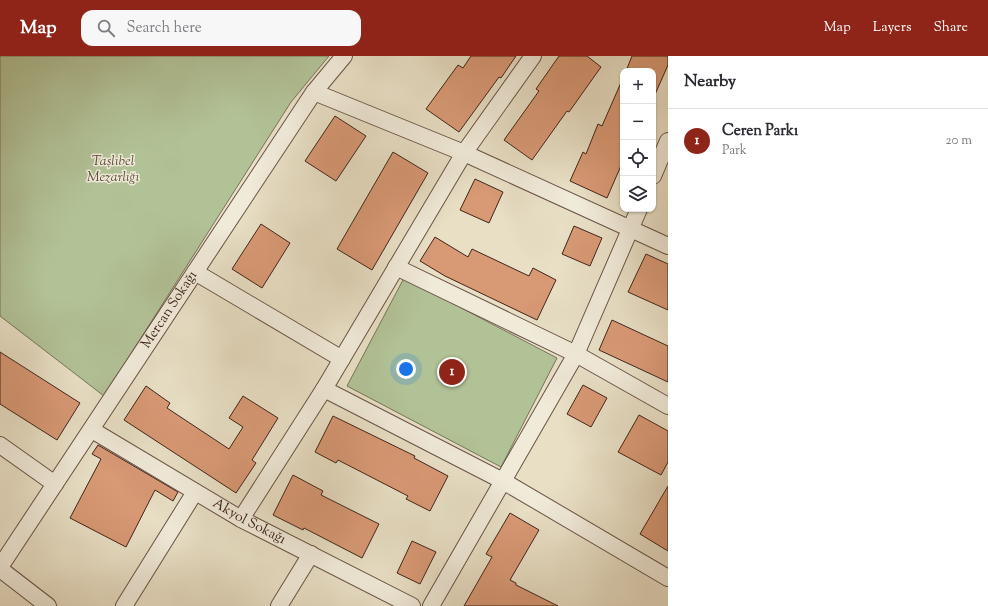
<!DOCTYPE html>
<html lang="en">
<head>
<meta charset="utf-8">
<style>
  :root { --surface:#fff; --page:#f7f7f7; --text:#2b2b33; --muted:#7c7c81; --line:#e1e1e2; --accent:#8f2418 }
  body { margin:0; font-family:"Sorts Mill Goudy",serif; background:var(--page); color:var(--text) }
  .controls { position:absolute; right:12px; top:12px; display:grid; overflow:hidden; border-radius:8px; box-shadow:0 1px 3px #0004 }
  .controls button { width:36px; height:36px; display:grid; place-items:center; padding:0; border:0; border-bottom:1px solid var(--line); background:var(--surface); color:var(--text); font:20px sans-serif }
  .you { position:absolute; left:406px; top:313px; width:14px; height:14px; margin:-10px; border:3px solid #fff; border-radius:50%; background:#1a73e8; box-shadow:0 0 0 6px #1a73e833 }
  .badge { display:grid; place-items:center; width:26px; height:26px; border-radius:50%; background:var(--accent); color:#fff; font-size:13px; font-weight:700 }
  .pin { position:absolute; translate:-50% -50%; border:2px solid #fff; box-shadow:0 1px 4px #0006 }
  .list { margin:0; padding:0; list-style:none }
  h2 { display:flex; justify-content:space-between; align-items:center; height:52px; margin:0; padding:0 16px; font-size:17px }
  h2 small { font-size:13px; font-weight:400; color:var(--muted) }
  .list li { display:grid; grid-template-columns:26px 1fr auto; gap:12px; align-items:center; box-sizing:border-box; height:64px; padding:0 16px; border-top:1px solid var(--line) }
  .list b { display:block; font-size:15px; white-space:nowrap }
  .list p { margin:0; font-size:13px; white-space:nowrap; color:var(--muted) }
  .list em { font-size:13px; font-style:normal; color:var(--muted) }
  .icon { flex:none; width:22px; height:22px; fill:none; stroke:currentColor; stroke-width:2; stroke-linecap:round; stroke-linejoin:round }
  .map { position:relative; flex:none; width:668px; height:550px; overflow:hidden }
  header { display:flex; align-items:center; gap:24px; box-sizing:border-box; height:56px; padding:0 20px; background:var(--accent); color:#fff }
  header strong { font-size:19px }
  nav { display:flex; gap:22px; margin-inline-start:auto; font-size:14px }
  .search { width:280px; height:36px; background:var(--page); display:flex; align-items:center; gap:10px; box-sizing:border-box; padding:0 14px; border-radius:12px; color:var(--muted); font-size:15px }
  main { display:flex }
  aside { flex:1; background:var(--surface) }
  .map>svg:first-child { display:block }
  .green { fill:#b2c297; stroke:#787359 }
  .building { fill:#d89975; stroke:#3f241b }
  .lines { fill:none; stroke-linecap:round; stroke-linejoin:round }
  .street-casing { stroke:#695346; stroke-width:18 }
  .street { stroke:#f0ead9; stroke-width:16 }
  .labels { text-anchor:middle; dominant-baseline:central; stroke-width:3; stroke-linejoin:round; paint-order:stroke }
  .park-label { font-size:14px; font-style:italic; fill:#5c4c3a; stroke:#f0ead9 }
  .street-label { font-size:14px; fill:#3f241b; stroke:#f0ead9 }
</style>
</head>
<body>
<header>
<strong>Map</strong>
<div class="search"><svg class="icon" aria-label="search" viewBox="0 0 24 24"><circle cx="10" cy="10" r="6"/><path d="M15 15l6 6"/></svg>Search here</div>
<nav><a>Map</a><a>Layers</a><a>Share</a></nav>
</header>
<main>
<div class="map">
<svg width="668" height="550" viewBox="0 0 668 550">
  <rect width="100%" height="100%" fill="#e8dfc5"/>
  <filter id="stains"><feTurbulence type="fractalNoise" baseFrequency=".005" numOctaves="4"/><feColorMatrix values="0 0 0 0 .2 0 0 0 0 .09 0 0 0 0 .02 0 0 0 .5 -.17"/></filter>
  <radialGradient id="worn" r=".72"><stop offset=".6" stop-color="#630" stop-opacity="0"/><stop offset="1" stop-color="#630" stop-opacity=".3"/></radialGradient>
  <!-- green -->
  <g class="green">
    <path d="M0 0H329L291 46 104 340 0 260Z"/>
    <path d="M404 222 557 302 501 411 347 330Z"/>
  </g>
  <!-- building -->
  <g class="building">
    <path d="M471 0H516L501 22 499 21 459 76 426 53 458 9 463 12Z"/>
    <path d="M559 0H587L601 11 569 56 567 55 532 104 504 84 539 35 536 33Z"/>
    <path d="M632 0H668V9L653 43V15H626Z"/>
    <path d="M623 22V105L607 142 570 125 583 96 586 98 598 68 602 70Z"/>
    <path d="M335 60 366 80 336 125 305 105Z"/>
    <path d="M393 96 428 117 372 214 337 193Z"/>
    <path d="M475 123 503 136 489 167 460 154Z"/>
    <path d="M261 168 290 187 262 232 232 213Z"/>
    <path d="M574 170 602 182 590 210 562 198Z"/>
    <path d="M435 181 468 201 472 193 529 220 533 212 556 224 537 264 445 220 420 205Z"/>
    <path d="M646 198 668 208V254L628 236Z"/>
    <path d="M612 264 668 290V326L599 294Z"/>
    <path d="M0 296 80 347 57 384 0 348Z"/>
    <path d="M583 329 607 342 591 371 567 358Z"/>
    <path d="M146 330 170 347 167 352 229 393 243 371 229 362 243 340 278 362 252 404 256 407 236 437 124 364Z"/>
    <path d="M639 359 668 375V406L661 419 618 396Z"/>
    <path d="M333 360 415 400 414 402 448 420 430 455 406 443 408 440 338 404 336 407 315 396Z"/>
    <path d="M98 389 178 436 173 445 155 434 126 491 70 462 101 403 92 398Z"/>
    <path d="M293 419 323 435 321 439 379 468 362 502 304 472 303 474 273 459Z"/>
    <path d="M668 430V495L640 478Z"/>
    <path d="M510 457 539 474 510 524 516 527V529L558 550H464L492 501 486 498Z"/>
    <path d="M412 485 436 496 420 528 397 517Z"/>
  </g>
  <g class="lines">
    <defs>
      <g id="street">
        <path d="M314 36 464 97 668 190"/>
        <path d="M653 120 668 85"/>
        <path d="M396 211 576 298 668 350"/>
        <path d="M195 216 342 303"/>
        <path d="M324 333 503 425 668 522"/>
        <path id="s1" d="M92 374 241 463 412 550"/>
        <path d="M0 389 55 428"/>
        <path d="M241 463 324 333 464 97 533 0"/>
        <path id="s2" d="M0 511 314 36 344 0"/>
        <path d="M0 513 48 550"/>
        <path d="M124 550 195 436"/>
        <path d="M279 550 311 498"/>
        <path d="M431 550 576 298 639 153"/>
      </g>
    </defs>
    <!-- street casing -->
    <use href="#street" class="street-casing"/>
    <!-- street -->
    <use href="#street" class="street"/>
  </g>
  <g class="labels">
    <!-- park labels -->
    <g class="park-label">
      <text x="113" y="106">Taşlıbel<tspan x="113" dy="16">Mezarlığı</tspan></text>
    </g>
    <!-- street labels -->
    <g class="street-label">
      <text stroke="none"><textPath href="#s2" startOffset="308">Mercan Sokağı</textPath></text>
      <text stroke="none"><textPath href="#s1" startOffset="182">Akyol Sokağı</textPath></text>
    </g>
  </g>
  <rect width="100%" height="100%" filter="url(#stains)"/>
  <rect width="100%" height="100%" fill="url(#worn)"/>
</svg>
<div class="controls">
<button>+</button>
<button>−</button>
<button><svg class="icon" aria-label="locate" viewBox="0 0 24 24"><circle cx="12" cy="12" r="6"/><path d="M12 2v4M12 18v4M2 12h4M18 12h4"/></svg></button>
<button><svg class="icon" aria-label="layers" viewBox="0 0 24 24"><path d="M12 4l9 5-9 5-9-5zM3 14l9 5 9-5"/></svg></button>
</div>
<div class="you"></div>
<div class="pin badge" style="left:452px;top:316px">1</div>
</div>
<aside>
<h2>Nearby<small></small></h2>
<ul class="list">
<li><span class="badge">1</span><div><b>Ceren Parkı</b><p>Park</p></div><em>20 m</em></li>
</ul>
</aside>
</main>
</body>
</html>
